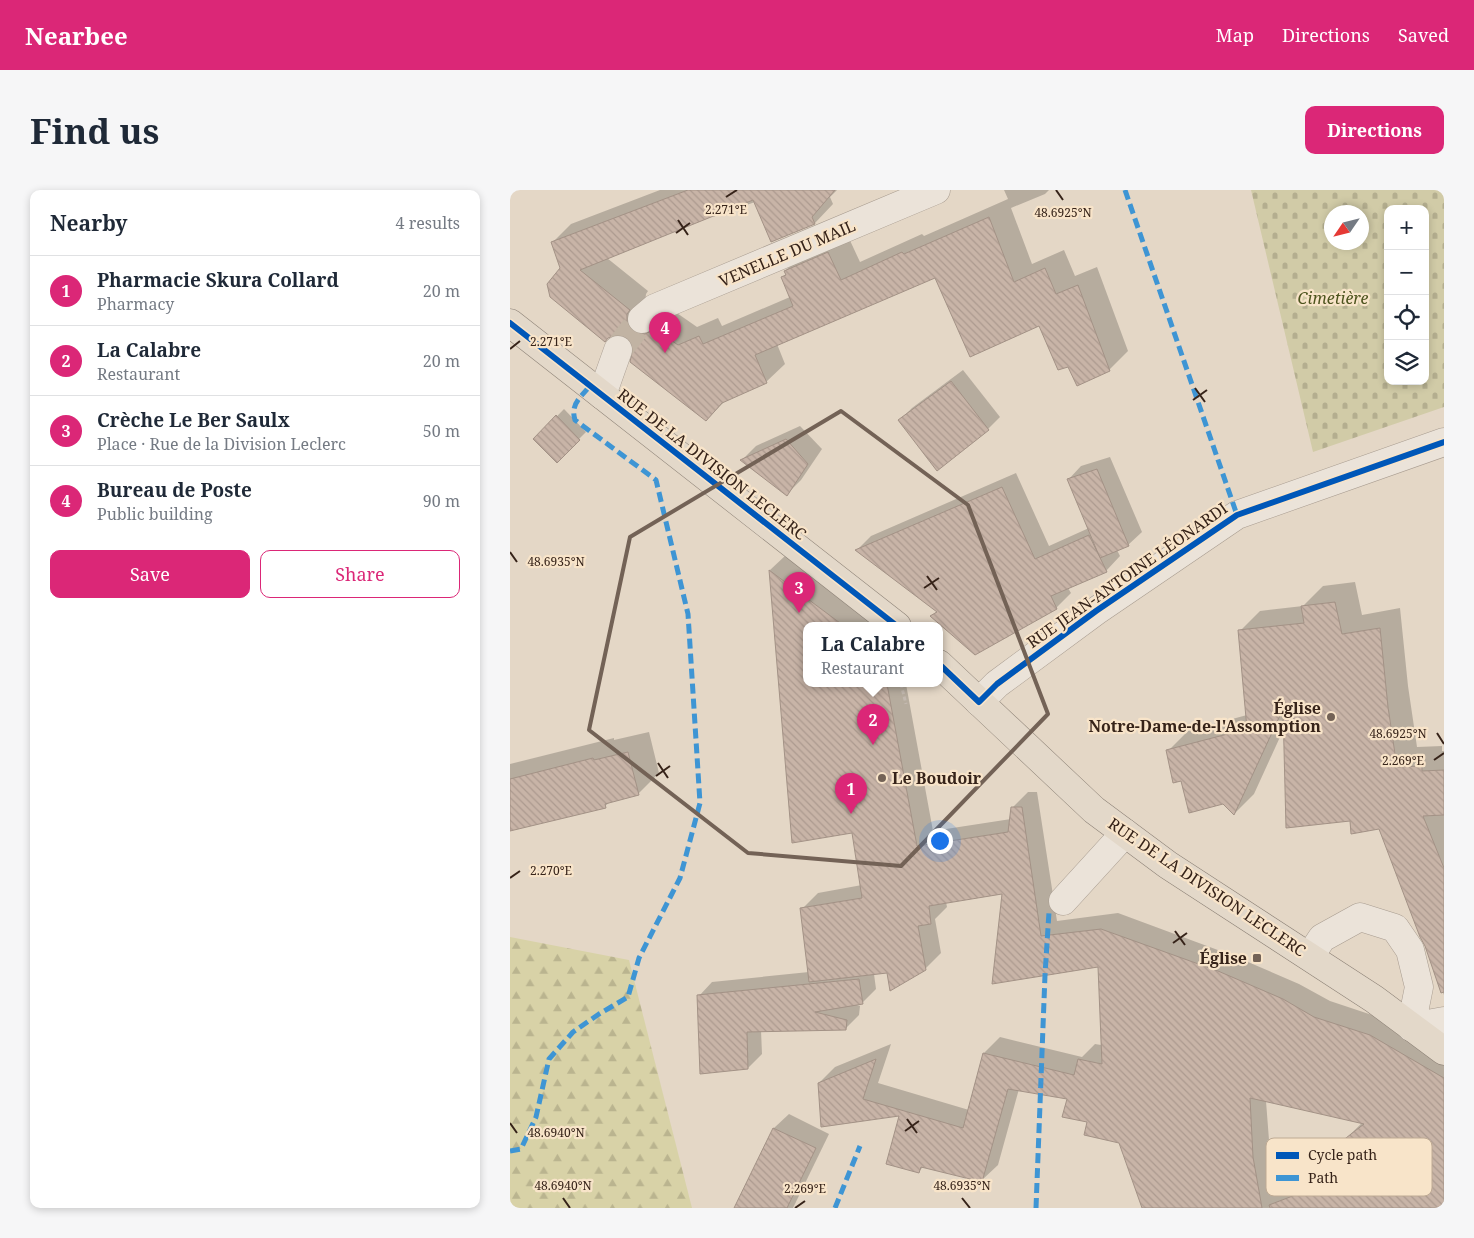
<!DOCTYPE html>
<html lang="en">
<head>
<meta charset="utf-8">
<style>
  :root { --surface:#fff; --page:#f6f6f7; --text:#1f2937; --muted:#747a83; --line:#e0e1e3; --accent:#db2777 }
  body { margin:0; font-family:"Noto Serif",serif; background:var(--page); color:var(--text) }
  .controls { position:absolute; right:15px; top:15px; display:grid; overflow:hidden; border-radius:10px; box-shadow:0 2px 8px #0003 }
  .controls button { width:45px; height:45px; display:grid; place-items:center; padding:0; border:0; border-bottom:1px solid var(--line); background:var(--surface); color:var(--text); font:25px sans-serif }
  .compass { position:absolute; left:814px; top:15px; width:45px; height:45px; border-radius:50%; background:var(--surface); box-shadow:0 2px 8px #0003; rotate:235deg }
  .you { position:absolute; left:429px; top:650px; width:18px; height:18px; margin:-12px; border:4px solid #fff; border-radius:50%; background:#1a73e8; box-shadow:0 0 0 8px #1a73e833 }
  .badge { display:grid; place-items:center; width:32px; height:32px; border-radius:50%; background:var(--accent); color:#fff; font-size:16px; font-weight:700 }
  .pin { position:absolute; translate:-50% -41px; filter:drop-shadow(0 1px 2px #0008) }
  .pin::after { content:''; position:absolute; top:26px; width:18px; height:15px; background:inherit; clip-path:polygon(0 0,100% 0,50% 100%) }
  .popup { position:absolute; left:293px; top:432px; width:140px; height:65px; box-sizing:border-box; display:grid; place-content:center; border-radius:10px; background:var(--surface); filter:drop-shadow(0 1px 4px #0005); font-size:16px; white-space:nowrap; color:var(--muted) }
  .popup b { font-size:19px; color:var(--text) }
  .popup::after { content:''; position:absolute; left:50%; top:100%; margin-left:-10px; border:10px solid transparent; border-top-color:var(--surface) }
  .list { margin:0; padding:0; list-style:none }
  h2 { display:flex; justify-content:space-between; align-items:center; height:65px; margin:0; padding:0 20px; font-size:21px }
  h2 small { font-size:16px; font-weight:400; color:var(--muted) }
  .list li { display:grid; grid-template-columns:32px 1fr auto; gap:15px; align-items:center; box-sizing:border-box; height:70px; padding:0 20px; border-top:1px solid var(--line) }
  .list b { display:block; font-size:19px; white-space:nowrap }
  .list p { margin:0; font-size:16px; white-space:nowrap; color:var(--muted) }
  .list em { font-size:16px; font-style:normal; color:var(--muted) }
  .actions { display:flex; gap:10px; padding:15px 20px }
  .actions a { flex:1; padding:11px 0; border:1px solid var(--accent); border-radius:10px; text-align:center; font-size:18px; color:var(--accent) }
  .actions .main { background:var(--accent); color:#fff }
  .icon { flex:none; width:28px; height:28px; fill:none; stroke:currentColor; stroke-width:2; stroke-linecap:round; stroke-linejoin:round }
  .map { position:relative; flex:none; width:934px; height:1018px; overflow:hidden; border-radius:10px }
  header { display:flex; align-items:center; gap:30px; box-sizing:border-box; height:70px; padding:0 25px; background:var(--accent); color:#fff }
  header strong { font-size:24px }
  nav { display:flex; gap:28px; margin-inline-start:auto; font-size:18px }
  .intro { display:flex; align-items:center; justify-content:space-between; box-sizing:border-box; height:120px; padding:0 30px }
  h1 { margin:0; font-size:35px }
  .button { padding:12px 22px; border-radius:10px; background:var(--accent); color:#fff; font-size:18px; font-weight:700 }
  main { display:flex; gap:30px; padding:0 30px }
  aside { flex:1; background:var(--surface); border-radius:10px; box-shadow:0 2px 8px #0003 }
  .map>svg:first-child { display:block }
  .forest { fill:url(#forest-firs) }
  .cemetery { fill:url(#cemetery-stones); fill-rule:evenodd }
  .shadow { fill:#0003; fill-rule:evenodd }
  .building { fill:url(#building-back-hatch); stroke:#a39286 }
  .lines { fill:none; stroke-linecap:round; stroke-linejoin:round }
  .minor-tunnel { stroke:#c1b3a3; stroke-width:28; stroke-dasharray:28 14; stroke-linecap:butt }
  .minor-casing { stroke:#a89c90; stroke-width:29 }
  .major-casing { stroke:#8d8277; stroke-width:29 }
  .path { stroke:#c3b9b0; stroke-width:3; stroke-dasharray:4 2.5; stroke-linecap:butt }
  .minor { stroke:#ebe3d9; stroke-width:28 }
  .major { stroke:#e3d8c9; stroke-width:28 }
  .quiet { stroke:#3e95d4; stroke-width:5; stroke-dasharray:10 5; stroke-linecap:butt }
  .cycleway-casing { stroke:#f8e4c9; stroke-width:9 }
  .cycleway { stroke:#0057b8; stroke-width:6 }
  .marked { fill:none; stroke:#736256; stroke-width:4; stroke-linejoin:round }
  .ticks { fill:none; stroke:#362319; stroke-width:2 }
  .poi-dot { fill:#736256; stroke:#f8e4c9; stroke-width:2 }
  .labels { text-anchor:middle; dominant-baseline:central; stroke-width:4.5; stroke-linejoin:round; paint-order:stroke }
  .street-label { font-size:16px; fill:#362319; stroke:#f8e4c9 }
  .park-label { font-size:16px; font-style:italic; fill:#4d541e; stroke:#f8e4c9 }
  .poi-label { font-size:16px; font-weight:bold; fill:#362319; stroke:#f8e4c9; text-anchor:end }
  .key { fill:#f8e4c9; stroke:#beaa94; stroke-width:1 }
  .key-label { font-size:14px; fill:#362319 }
  .ticks-label { font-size:12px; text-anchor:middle; fill:#362319; stroke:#f8e4c9; stroke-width:4.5; stroke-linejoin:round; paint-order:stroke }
</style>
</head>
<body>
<header>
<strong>Nearbee</strong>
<nav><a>Map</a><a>Directions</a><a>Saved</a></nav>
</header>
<div class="intro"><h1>Find us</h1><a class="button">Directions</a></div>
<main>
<aside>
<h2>Nearby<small>4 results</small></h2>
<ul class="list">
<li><span class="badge">1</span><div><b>Pharmacie Skura Collard</b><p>Pharmacy</p></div><em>20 m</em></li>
<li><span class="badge">2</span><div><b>La Calabre</b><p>Restaurant</p></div><em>20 m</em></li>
<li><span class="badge">3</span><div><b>Crèche Le Ber Saulx</b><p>Place · Rue de la Division Leclerc</p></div><em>50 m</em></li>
<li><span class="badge">4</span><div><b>Bureau de Poste</b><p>Public building</p></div><em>90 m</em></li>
</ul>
<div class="actions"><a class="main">Save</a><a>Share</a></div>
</aside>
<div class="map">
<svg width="934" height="1018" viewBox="0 0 934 1018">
  <defs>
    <pattern id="forest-firs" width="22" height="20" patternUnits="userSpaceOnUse" patternTransform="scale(1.25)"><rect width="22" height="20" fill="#d8d2a7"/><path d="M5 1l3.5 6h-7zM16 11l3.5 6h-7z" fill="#bab48f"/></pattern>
    <pattern id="cemetery-stones" width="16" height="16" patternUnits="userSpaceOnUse" patternTransform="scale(1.25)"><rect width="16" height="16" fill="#d1cba7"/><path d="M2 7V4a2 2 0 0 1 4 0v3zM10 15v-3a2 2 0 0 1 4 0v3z" fill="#b4ae8f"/></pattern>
    <pattern id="building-back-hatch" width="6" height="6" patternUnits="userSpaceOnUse" patternTransform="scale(1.25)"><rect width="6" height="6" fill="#c8b4a7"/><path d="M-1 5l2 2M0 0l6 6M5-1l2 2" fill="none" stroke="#ac9a8f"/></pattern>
  </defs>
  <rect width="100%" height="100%" fill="#e4d7c6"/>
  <!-- forest -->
  <path class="forest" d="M0 747 119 770 182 1018H0Z"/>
  <!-- cemetery -->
  <path class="cemetery" d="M741 0H934V217L803 262ZM878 19H915V191H878ZM822 22H852V52H822Z"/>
  <!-- shadow -->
  <g class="shadow">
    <path d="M150 0H327L320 7 323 14 305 33 262 51 245 12 203 27 202 25 97 68 138 101 136 104 135 113 164 121 187 137 208 128 212 136 280 107 273 87 276 84 275 81 294 62 337 44 350 72 412 44 414 46 498 9 494 0H539L535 4 501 18 522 74 554 60 565 86 587 77 618 161 599 180 559 175 530 135 426 86 267 154 275 174 256 192 216 210 196 230 125 158 121 149 51 79 42 53 61 34Z"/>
    <path d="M453 180 490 227 478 239 427 279 390 230 402 218Z"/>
    <path d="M54 219 76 242 47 271 25 249Z"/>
    <path d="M290 236 312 259 291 290 277 304 232 270 246 256Z"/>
    <path d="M600 267 632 342 618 355 607 360 610 366 596 381 558 398 561 403 546 418 421 426 427 421 347 360 361 346 506 283 539 356 579 338 558 290 571 276Z"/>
    <path d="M276 365 370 436H297V494H396L423 641 501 629 502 618 518 602H527L547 731 608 723 724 766 789 794 820 811 925 846 934 853V1018H634L610 952 578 931 559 908 509 899 488 975 472 990 414 976 408 982 391 924 309 893 325 877 381 854 368 893 459 920 474 863 490 847 572 867 585 854 591 855 589 776 484 792 493 703 436 712 437 717 425 729 431 763 415 779 364 784 366 799 352 813 343 814 350 816 349 825 336 838 251 840 252 864 238 878 189 806 202 792 299 782 292 719 308 703 352 695 343 642 283 651 260 380ZM756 911 853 932 825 959 838 976 768 1003 759 950Z"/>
    <path d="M845 392 852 425 890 418 898 496 907 557 932 556V561H934V805L870 637 841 629 775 536 744 604 724 624 714 613 672 589 658 561 678 541 737 525 730 441 750 421 793 416 813 396Z"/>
    <path d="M139 542 149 583 128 604 100 612 95 616 0 640V574L104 548V550Z"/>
    <path d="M279 924 319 944 283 1018H226L264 938Z"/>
  </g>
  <!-- building -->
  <g class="building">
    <path d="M178 0H325L302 27 305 34 261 52 243 10 70 80 120 120 117 124V132L120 139 126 143 135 144 145 139 168 155 189 146 193 154 283 116 271 87 276 85 274 81 318 62 331 90 392 62 394 64 479 27 504 92 535 78 546 104 568 95 600 181 567 196 558 177 548 180 529 136 460 167 425 88 245 165 257 193 212 213 196 231 120 172 123 158 120 150 114 146 106 145 98 148 95 152 40 107 37 94 50 78 41 52Z"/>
    <path d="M441 191 479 240 427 281 388 230Z"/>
    <path d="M46 225 70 250 47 273 23 249Z"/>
    <path d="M276 249 298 274 277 306 230 270Z"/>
    <path d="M587 279 619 356 590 368 557 289Z"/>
    <path d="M492 297 525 369 579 345 597 382 541 406 547 419 465 465 420 426 427 422 345 360Z"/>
    <path d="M259 380 334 436H297V494H377L407 656 498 642 501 617H512L531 746 591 739 708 781 773 809 804 827 860 845 934 888V1018H760L759 1015 843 983 823 958 854 934 740 908 743 967 752 1018H632L609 953 574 945 577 932 552 927 557 909 498 899 472 992 411 977 409 983 376 974 389 926 311 937 308 893 366 869 353 909 453 938 473 863 564 885 568 869 592 874 588 777 482 794 492 704 419 716 421 734 408 736 416 780 380 801 377 783 299 792 290 718 352 708 342 643 282 653Z"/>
    <path d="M825 412 832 444 870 438 878 517 887 577 912 576V581L934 580V625L913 626 934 678V802L931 803 915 756 910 747 869 639 841 644 840 631 776 638 773 519 724 625 713 614 679 623 671 591 663 593 656 560 737 539 728 440 794 433 791 416Z"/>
    <path d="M118 562 129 605 95 614 96 618 0 641V589L83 568 84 570Z"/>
    <path d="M349 789 353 814 305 822 337 830 336 840 237 842 238 879 190 884 187 805Z"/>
    <path d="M263 938 306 958 277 1018H224Z"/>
  </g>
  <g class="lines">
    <!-- minor-tunnel -->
    <path class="minor-tunnel" d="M108 160 132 129"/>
    <defs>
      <g id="minor">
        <path d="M132 129 145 118 426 0"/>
        <path d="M92 205 108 160"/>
        <path d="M469 512 487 494 586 421 727 325 934 252"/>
        <path d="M553 711 615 643"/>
        <path d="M800 766 812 748 850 727 885 738 900 760 909 797 901 837 934 831"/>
      </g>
      <g id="major">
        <path d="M0 133 387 436"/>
        <path d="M429 474 584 620 658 675 864 809 934 861"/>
      </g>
    </defs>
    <!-- minor casing -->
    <use href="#minor" class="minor-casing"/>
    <!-- major casing -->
    <use href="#major" class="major-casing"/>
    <!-- path -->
    <path class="path" d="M391 494 396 514"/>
    <!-- minor -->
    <use href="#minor" class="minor"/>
    <!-- major -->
    <use href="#major" class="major"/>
    <!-- quiet -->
    <g class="quiet">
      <path d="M615 0 727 325"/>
      <path d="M0 961 11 959 26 927 39 869 63 842 89 824 118 807 129 768 170 688 190 613 178 424 146 290 65 230C60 214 71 207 80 196"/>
      <path d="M325 1018 350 956"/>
      <path d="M526 1018 535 785 539 722"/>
    </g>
    <defs>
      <g id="cycleway">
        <path d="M0 133 387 436"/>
        <path d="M429 474 469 512 487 494 586 421 727 325 934 252"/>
      </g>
    </defs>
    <!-- cycleway casing -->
    <use href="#cycleway" class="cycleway-casing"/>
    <!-- cycleway -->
    <use href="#cycleway" class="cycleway"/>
  </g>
  <!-- marked area -->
  <path class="marked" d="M331 221 458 315 538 524 391 676 238 663 79 540 120 347Z"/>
  <!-- ticks -->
  <path class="ticks" d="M546 0 553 10M216 7 227 0M168 30 178 45M166 43 180 33M0 159 10 151M685 198 695 212M683 210 697 200M0 362 7 372M417 386 427 400M414 398 429 388M927 543 934 554M924 570 934 563M148 573 158 588M146 586 160 576M0 688 10 681M665 741 675 755M663 753 677 743M397 929 407 943M0 933 7 943M395 941 409 931M53 1008 60 1018M452 1008 460 1018M285 1018 295 1011"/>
  <!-- markers -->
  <g class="poi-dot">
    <circle cx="821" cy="527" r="5"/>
    <circle cx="372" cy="588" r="5"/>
    <rect x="742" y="763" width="10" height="10" rx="2.5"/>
  </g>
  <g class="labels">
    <!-- street labels -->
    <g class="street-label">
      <text transform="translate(277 63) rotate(-23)">VENELLE DU MAIL</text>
      <text transform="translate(202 274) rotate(38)">RUE DE LA DIVISION LECLERC</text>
      <text transform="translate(617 385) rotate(-35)">RUE JEAN-ANTOINE LÉONARDI</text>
      <text transform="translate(697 697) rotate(34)">RUE DE LA DIVISION LECLERC</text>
    </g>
    <!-- park labels -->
    <g class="park-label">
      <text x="823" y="108">Cimetière</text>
    </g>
    <!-- poi labels -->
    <g class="poi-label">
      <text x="811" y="518">Église<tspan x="811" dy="18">Notre-Dame-de-l'Assomption</tspan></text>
      <text x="382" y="588" text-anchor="start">Le Boudoir</text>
      <text x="737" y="768">Église</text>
    </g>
  </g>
  <!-- legend -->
  <rect x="756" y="948" width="166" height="58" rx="8" class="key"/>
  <rect x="766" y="962" width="23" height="7" fill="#0057b8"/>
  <rect x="766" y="985" width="23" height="6" fill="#3e95d4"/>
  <g class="key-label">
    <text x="798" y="970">Cycle path</text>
    <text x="798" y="993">Path</text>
  </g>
  <g class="ticks-label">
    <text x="216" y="24">2.271°E</text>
    <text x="553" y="27">48.6925°N</text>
    <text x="41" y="156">2.271°E</text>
    <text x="46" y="376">48.6935°N</text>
    <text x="888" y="548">48.6925°N</text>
    <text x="893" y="575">2.269°E</text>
    <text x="41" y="685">2.270°E</text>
    <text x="46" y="947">48.6940°N</text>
    <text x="53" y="1000">48.6940°N</text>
    <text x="452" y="1000">48.6935°N</text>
    <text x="295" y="1003">2.269°E</text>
  </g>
</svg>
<div class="controls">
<button>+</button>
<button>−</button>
<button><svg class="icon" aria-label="locate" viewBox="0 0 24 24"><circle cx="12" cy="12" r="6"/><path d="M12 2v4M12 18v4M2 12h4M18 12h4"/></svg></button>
<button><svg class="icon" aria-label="layers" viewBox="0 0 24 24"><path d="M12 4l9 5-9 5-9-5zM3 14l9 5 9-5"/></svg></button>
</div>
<svg class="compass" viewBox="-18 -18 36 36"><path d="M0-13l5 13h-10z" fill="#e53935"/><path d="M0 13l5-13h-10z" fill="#747a83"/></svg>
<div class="you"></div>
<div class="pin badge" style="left:341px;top:624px">1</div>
<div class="pin badge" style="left:363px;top:555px">2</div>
<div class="popup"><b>La Calabre</b>Restaurant</div>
<div class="pin badge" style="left:289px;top:423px">3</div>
<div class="pin badge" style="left:155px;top:163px">4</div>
</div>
</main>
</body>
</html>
